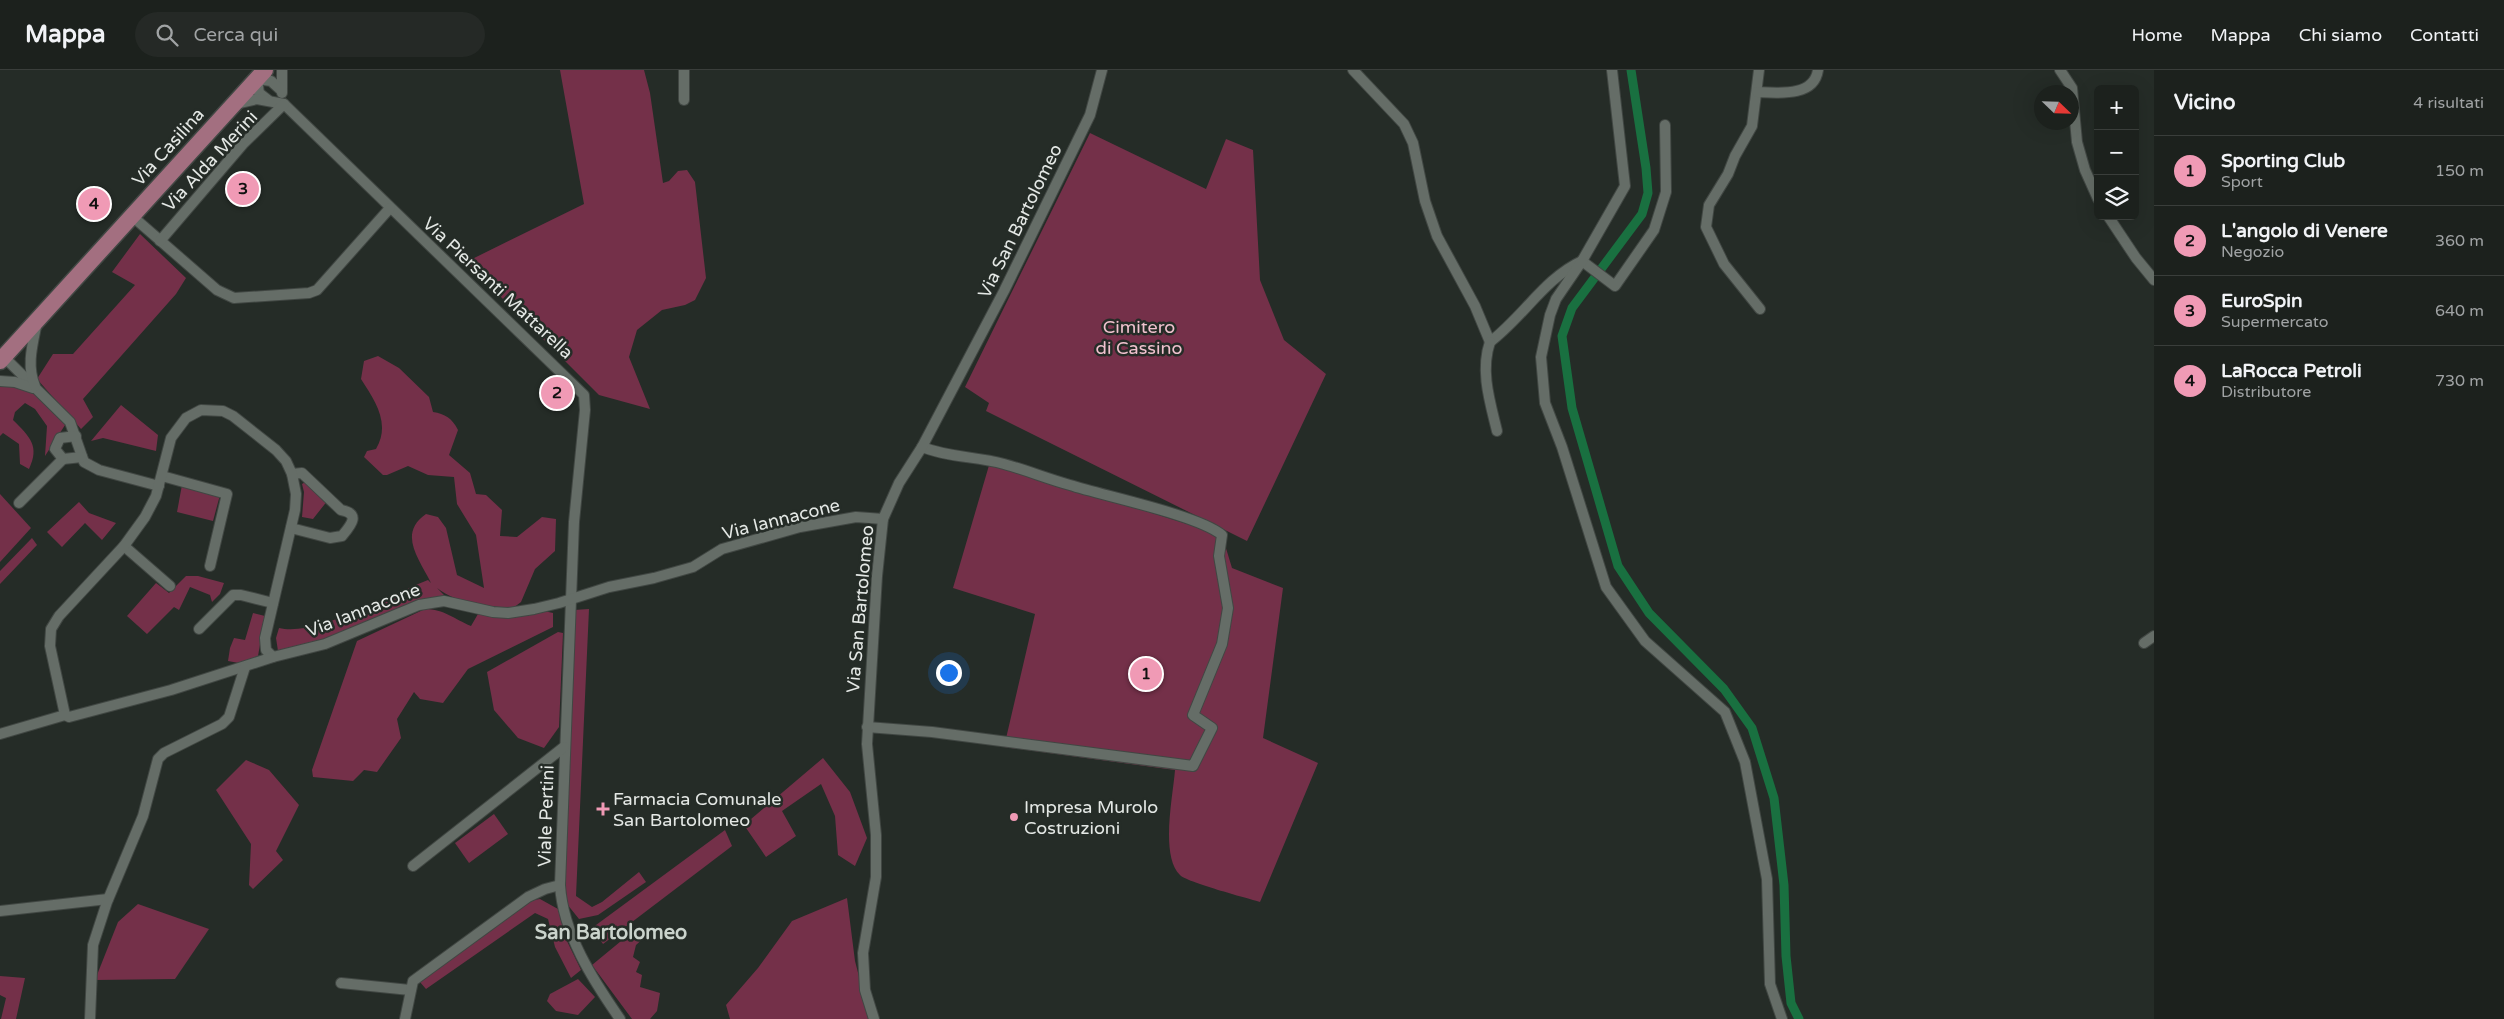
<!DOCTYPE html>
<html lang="it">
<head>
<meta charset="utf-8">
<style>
  :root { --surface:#1c211d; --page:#252926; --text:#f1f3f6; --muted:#a0a3a4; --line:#3a3e3b; --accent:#f09ab5 }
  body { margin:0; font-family:"Varela Round",sans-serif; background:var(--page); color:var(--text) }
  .controls { position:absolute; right:15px; top:15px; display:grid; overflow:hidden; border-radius:8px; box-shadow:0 5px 20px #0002 }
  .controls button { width:45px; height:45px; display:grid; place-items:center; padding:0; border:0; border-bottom:1px solid var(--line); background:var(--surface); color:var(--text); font:25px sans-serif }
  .compass { position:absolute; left:2034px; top:15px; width:45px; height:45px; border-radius:50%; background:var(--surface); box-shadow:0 5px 20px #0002; rotate:113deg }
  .you { position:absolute; left:948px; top:602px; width:18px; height:18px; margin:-12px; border:4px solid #fff; border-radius:50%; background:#1a73e8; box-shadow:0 0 0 8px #1a73e833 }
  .badge { display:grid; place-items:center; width:32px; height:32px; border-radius:50%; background:var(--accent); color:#111; font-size:16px; font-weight:700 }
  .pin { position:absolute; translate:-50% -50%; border:2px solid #fff; box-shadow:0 1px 5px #0006 }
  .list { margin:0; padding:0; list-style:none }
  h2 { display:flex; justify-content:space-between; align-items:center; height:65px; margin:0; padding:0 20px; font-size:21px }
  h2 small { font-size:16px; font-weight:400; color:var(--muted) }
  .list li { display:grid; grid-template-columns:32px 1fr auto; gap:15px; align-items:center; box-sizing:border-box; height:70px; padding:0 20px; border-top:1px solid var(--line) }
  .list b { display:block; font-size:19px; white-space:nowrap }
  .list p { margin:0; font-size:16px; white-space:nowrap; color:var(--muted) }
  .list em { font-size:16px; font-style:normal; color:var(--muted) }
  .icon { flex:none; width:28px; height:28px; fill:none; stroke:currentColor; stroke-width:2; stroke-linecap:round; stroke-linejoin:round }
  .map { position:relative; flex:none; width:2154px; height:949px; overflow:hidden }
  header { display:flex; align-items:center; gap:30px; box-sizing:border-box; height:70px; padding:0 25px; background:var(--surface); border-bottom:1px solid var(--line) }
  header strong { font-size:24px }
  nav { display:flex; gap:28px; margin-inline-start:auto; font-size:18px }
  .search { width:350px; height:45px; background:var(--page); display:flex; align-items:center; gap:12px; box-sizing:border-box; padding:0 18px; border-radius:28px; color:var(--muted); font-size:19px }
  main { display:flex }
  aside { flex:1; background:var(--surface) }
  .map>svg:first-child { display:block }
  .green { fill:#743049 }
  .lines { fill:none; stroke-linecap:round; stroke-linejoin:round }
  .canal { stroke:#197040; stroke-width:9 }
  .street-casing { stroke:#414743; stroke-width:12 }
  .primary-casing { stroke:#414743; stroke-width:19 }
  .street { stroke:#656d67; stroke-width:10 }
  .primary { stroke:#a36f80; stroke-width:16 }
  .poi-dot { fill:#f09ab5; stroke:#252c27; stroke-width:2 }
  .labels { text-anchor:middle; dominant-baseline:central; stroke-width:5; stroke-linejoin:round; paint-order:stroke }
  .street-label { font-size:18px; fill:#e4e8e5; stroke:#252c27 }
  .park-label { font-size:18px; fill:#f1c2cf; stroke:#252c27 }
  .poi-label { font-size:18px; fill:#e4e8e5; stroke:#252c27; text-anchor:start }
  .quarter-label { font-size:20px; font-weight:bold; fill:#cad3cc; stroke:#252c27 }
</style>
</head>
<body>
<header>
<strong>Mappa</strong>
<div class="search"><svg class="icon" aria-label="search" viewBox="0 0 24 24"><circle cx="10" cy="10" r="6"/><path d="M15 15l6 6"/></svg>Cerca qui</div>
<nav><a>Home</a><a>Mappa</a><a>Chi siamo</a><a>Contatti</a></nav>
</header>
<main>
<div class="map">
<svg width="2154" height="949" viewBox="0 0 2154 949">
  <rect width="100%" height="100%" fill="#252c27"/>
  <!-- green -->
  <g class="green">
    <path d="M560 0H644L650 23 663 113 669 111 678 101 687 100 695 112 706 208 695 230 685 235 662 240 637 260 629 287 650 339 599 325 466 192 584 134Z"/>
    <path d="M1090 63 1206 119 1226 69 1253 80 1260 210 1284 270 1326 304 1247 471 986 341 989 333 965 317Z"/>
    <path d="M140 164 186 208 176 224 83 329 93 347 81 359 37 309 53 284H73L135 215 112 202Z"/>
    <path d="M378 286 399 298 429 327 433 342C445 344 452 348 458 360L449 385 470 403 476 424 486 425 502 440 500 466 517 467 542 447 556 449 555 481 535 499 521 532 513 538C487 537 458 534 437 518L446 527 354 563 278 581 276 568 279 558C317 567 390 524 428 510L431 513C420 490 397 464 426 444L438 447 446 458 457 505 484 518 476 465 457 434 454 407 428 405 408 396 387 405H383L364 387 367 381 376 379C391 353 375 331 361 309L364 291Z"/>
    <path d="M8 315C39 322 45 330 67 352L45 386 47 356 35 339 25 333 15 342 13 350C30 367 40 376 29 399L20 394 19 374 3 363 0 366V316Z"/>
    <path d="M121 335 158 365 156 381 103 368 91 371Z"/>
    <path d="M990 392 1222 465 1232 498 1283 518 1263 668 1318 693 1260 832C1247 828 1186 812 1180 805 1160 786 1173 726 1175 700L1004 677 1035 544 953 518Z"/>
    <path d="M307 411 328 430 313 449 302 447 304 422 302 414Z"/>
    <path d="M182 415 220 425 213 451 177 442Z"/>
    <path d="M0 424 31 458 0 492Z"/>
    <path d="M79 432 89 443 116 453 102 470 85 453 62 477 47 462Z"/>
    <path d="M32 468 37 475 0 514V501Z"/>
    <path d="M186 506H198L224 513 220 524 212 532 210 525 190 517 179 540 174 537 147 564 127 546 156 513 169 523Z"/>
    <path d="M425 539C444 539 454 549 471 556L478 544 521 545 544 541 553 543V557L468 599 443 633 420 629 414 622 397 649 401 668 377 702 364 700 353 711 313 707 312 700 357 571Z"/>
    <path d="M589 539 576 826 592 837 602 832 639 802 646 812 598 845 579 849 567 834 565 807 574 540Z"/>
    <path d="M253 543 265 546 258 586 254 591 244 594 228 591 230 578 234 568 245 570Z"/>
    <path d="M558 562 563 563 559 657 544 678 518 668 494 640 487 602Z"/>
    <path d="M823 688 850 722 867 768 855 796 838 785 835 746 821 714 782 741 796 766 766 787 744 755Z"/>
    <path d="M246 690 269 700 299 735 276 781 283 790 253 819 249 815 251 774 216 720Z"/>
    <path d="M494 744 508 764 469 793 455 773Z"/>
    <path d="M725 760 732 776 603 874 592 858Z"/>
    <path d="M847 828 855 891 870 949H730L726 935 758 898 792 851Z"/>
    <path d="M540 829 558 839 566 869 581 900 571 908 555 877 548 849 535 843 426 919 419 911 533 830Z"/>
    <path d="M138 834 209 859 175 909 95 910 118 852Z"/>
    <path d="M632 862 647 865 636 875 633 887 640 892 636 902 642 905 640 917 660 923 657 941 650 949H632L592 895Z"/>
    <path d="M0 906 25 908 16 949H1L6 928 0 925Z"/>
    <path d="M578 909 595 927 578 945 556 941 547 931 550 924Z"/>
  </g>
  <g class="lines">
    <!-- canal -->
    <path class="canal" d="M1631 0 1646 98 1648 123 1642 144 1572 238 1562 266 1572 338 1618 496 1649 543 1724 619 1752 658 1774 728 1784 815 1786 886 1791 933 1799 949"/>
    <defs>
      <g id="street">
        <path d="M282 0V23"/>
        <path d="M684 0V30"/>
        <path d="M1353 0 1404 54 1413 73 1425 131 1437 166 1475 236 1490 272C1523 247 1545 208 1582 191L1615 216 1654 160 1666 122 1665 55"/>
        <path d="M1612 0 1625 116 1582 191 1556 229 1550 245 1541 287 1545 333 1562 377 1606 517 1645 571 1725 642 1745 692 1767 809 1770 914 1782 949"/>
        <path d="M1759 0 1752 56 1735 86 1728 104 1709 135 1706 157 1724 194 1760 239"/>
        <path d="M2060 0 2072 18 2077 72 2085 100 2098 129"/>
        <path d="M1757 22C1779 23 1814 27 1818 0"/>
        <path d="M268 30 259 23 257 9 271 11 282 21"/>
        <path d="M236 34 257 29 284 34 584 325 585 340 574 452 560 815C563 864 593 910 620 949"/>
        <path d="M132 146 217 220 234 228 309 223 317 220 390 138"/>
        <path d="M2108 146 2136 188 2154 210"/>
        <path d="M160 171 243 74 284 34"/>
        <path d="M1490 272C1480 301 1490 332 1497 361"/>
        <path d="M4 287 70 352 84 392 99 400 159 416"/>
        <path d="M0 311 15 312 33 318"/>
        <path d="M35 316C26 295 33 273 37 252"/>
        <path d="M76 366 60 368 55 379 63 389 82 387"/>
        <path d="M162 406 227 424 210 496"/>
        <path d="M19 433 63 389"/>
        <path d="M291 458 330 468 342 466C351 455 361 444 341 440L302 403 292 404"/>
        <path d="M124 476 170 516"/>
        <path d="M199 559 233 525H241L273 533"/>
        <path d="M2144 573 2154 566"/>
        <path d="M65 645 50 576 51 559 59 546 124 476 145 447 156 426 171 368 186 348 201 340 223 341 233 346 276 380 286 391 292 404 296 424 295 440 265 568 266 580 273 587"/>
        <path d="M867 657 932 662 1193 696 1212 658 1193 645 1222 574 1228 538 1219 486 1222 465C1198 445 1104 426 1070 415 1048 409 1026 400 1004 394 976 386 950 388 922 377"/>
        <path d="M0 664 65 645 69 647 171 620 273 587 325 574 419 535 444 531 493 542 508 543 534 539 559 533 609 517 654 508 693 497 722 479 800 457 856 447 883 449"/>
        <path d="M413 796 564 677"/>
        <path d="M0 841 108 829"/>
        <path d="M341 913 410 920"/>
        <path d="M90 949 93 875 107 832 143 746 158 689 164 683 222 654 229 647 245 597"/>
        <path d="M405 949 413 911 528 827 545 819 560 815"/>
        <path d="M874 949 865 920 863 883 876 807V765L867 674 877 506 883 449 899 413 922 377 1004 221 1090 45 1102 0"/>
      </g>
      <path id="primary" d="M0 291 265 0"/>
    </defs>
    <!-- street casing -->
    <use href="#street" class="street-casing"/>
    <!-- primary casing -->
    <use href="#primary" class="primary-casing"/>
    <!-- street -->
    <use href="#street" class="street"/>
    <!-- primary -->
    <use href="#primary" class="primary"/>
  </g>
  <!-- markers -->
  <g class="poi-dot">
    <path d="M600.5 731.5h5v5h5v5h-5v5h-5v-5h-5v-5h5z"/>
    <circle cx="1014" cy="747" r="5"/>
  </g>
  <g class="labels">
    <!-- street labels -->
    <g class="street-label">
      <text transform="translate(168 77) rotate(-48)">Via Casilina</text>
      <text transform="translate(210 91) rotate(-47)">Via Alda Merini</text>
      <text transform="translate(1020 151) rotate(-64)">Via San Bartolomeo</text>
      <text transform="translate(498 218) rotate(43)">Via Piersanti Mattarella</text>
      <text transform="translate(781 449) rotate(-14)">Via Iannacone</text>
      <text transform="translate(860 539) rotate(-85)">Via San Bartolomeo</text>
      <text transform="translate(363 540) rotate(-21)">Via Iannacone</text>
      <text transform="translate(546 746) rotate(-88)">Viale Pertini</text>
    </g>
    <!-- park labels -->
    <g class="park-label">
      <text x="1139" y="257">Cimitero<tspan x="1139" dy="21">di Cassino</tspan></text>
    </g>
    <!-- poi labels -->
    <g class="poi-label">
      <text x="613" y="729">Farmacia Comunale<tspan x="613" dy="21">San Bartolomeo</tspan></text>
      <text x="1024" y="737">Impresa Murolo<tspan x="1024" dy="21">Costruzioni</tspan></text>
    </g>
    <!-- quarter labels -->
    <g class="quarter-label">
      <text x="611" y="863">San Bartolomeo</text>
    </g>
  </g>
</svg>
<div class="controls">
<button>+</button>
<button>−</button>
<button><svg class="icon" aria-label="layers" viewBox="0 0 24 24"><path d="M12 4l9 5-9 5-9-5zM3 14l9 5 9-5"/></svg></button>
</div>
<svg class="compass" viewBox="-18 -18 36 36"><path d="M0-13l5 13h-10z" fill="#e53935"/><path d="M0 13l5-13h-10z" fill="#a0a3a4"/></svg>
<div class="you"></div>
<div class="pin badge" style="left:1146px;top:604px">1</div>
<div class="pin badge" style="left:557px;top:323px">2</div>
<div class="pin badge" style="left:243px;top:119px">3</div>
<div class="pin badge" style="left:94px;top:134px">4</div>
</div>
<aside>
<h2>Vicino<small>4 risultati</small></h2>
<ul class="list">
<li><span class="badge">1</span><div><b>Sporting Club</b><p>Sport</p></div><em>150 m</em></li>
<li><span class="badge">2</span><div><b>L'angolo di Venere</b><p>Negozio</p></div><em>360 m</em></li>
<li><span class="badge">3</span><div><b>EuroSpin</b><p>Supermercato</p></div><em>640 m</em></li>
<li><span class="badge">4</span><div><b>LaRocca Petroli</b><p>Distributore</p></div><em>730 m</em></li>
</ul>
</aside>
</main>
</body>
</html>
